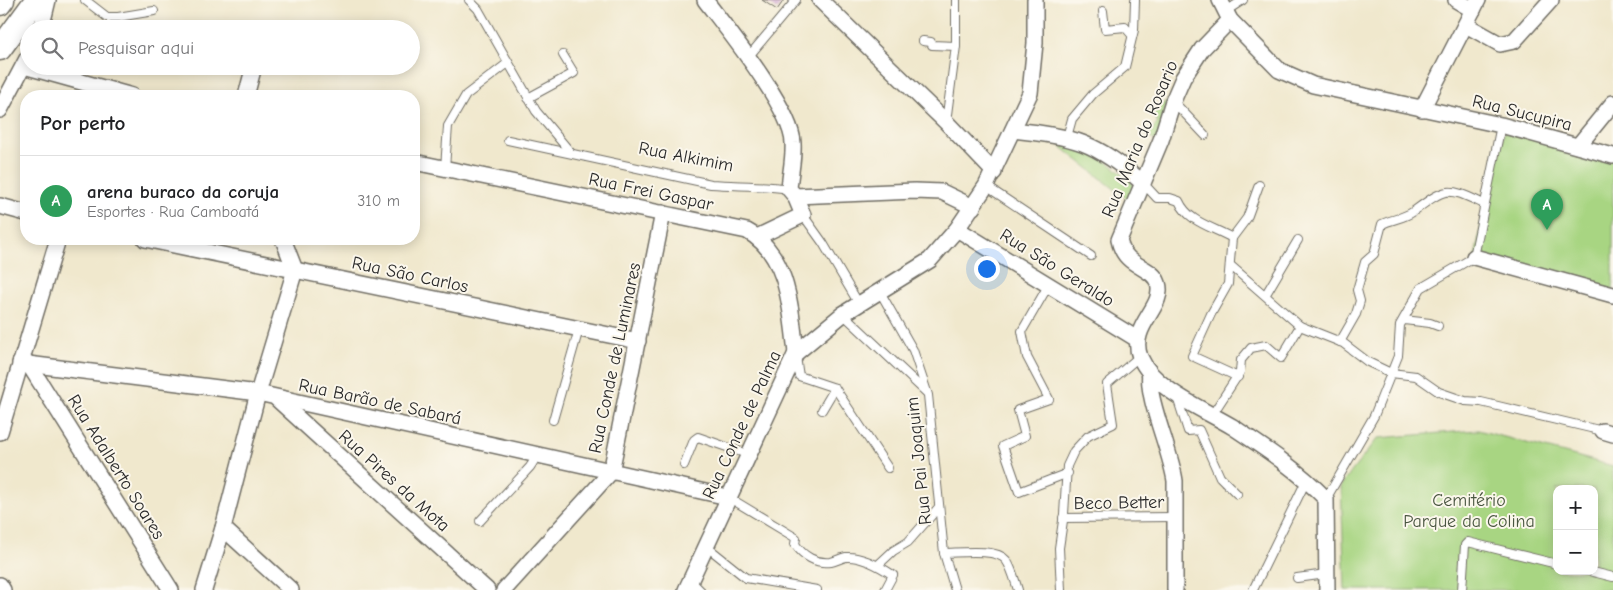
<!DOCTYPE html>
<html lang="pt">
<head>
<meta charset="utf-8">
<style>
  :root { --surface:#fff; --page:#f6f6f6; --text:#202124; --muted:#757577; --line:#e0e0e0; --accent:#d1495b }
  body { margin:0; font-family:"Comic Neue",sans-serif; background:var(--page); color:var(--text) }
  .controls { position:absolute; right:15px; bottom:15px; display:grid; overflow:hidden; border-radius:10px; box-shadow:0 2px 12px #0003 }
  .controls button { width:45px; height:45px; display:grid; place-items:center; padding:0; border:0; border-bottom:1px solid var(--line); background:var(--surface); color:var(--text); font:25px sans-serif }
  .you { position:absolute; left:986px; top:268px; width:18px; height:18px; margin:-12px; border:4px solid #fff; border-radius:50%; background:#1a73e8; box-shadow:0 0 0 8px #1a73e833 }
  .badge { display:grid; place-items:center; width:32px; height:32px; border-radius:50%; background:var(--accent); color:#fff; font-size:16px; font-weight:700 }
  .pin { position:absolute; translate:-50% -41px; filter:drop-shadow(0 1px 2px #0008) }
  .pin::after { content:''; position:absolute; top:26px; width:18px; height:15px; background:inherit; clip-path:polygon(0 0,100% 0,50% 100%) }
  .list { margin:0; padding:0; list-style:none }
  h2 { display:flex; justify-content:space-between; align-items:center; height:65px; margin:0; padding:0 20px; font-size:21px }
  h2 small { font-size:16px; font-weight:400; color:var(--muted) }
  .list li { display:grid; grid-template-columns:32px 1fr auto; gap:15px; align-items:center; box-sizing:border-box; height:90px; padding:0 20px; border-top:1px solid var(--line) }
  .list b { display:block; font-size:19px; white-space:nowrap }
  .list p { margin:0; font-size:16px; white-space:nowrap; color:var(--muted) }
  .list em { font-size:16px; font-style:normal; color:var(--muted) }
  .icon { flex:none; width:28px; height:28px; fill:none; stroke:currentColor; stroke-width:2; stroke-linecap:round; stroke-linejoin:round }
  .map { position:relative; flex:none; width:1613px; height:590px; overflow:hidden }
  .search { position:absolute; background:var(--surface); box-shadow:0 2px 12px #0003; left:20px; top:20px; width:400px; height:55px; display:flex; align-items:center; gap:12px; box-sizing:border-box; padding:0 18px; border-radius:28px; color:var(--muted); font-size:19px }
  .panel { position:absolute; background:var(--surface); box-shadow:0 2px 12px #0003; left:20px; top:90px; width:400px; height:155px; border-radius:20px }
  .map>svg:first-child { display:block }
  .green { fill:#a8d582; stroke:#6a8056; fill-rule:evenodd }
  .building { fill:#c495c8 }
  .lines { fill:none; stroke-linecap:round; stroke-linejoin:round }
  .lane-casing { stroke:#706d64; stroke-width:10 }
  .street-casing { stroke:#706d64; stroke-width:18 }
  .primary-casing { stroke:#706d64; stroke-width:25 }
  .lane { stroke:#fff; stroke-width:8 }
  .street { stroke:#fff; stroke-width:15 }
  .primary { stroke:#fff; stroke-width:22 }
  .labels { text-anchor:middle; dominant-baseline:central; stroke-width:4; stroke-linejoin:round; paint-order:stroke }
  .street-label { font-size:18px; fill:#2b2b2b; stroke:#fbf7ec }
  .park-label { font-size:18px; fill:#4a5641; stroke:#fbf7ec }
</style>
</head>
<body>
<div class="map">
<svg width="1613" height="590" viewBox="0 0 1613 590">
  <rect width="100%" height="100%" fill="#fbf7ec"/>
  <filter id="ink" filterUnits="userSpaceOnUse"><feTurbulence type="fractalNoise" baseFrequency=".02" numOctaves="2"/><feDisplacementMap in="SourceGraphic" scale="10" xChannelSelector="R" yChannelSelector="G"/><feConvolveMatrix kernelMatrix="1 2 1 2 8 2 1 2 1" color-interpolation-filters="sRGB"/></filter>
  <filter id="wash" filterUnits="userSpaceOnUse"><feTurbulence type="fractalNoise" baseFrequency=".0096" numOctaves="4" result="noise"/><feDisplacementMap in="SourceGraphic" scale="20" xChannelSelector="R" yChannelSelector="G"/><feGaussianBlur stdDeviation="1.12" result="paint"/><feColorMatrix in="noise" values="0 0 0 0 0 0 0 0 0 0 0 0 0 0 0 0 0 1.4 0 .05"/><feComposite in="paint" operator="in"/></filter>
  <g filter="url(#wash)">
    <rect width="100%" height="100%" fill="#f0e8cd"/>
    <!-- green -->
    <g class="green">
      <path d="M1167 102 1157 142 1146 135 1158 123 1150 108Z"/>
      <path d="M1505 129 1613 157V294L1475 257 1485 204Z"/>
      <path d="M1060 146C1093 145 1116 168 1139 189L1131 202Z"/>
      <path d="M1478 430 1613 466V590H1345L1341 485 1378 438ZM1557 489H1594V571H1557Z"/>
    </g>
    <g id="blocks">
      <!-- building -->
      <path class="building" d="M762 0H784L777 10Z"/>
    </g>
  </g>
  <g filter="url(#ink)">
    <use href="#blocks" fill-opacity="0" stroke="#706d64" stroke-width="1"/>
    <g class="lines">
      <defs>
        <g id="lane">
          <path d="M85 0 107 17H118L154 11"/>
          <path d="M469 0 478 9 536 111 571 153"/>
          <path d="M1103 11 1105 29 1125 27 1132 35"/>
          <path d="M1226 11 1243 0"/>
          <path d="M923 41 931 42 932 45 956 46"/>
          <path d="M749 56 796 0"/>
          <path d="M528 98 574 73 563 55"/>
          <path d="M1173 101 1205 135"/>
          <path d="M946 122 956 46V0"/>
          <path d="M1067 137 1072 119 1093 94 1125 67 1134 30 1135 0"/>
          <path d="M508 140 711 184C737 186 763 185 789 189"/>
          <path d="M445 168 448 126 466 95 508 63"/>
          <path d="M1143 183 1157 198H1170L1179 201C1188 222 1213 227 1232 238"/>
          <path d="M986 186 1091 256"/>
          <path d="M803 215 823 243 859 304"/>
          <path d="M1232 238 1228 284 1211 314 1192 356 1238 377"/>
          <path d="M1232 238 1247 218 1259 185"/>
          <path d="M1230 265 1300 326 1343 343 1368 362 1391 373 1416 376 1439 392 1465 401 1481 402 1603 431"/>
          <path d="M1048 286 1022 331 1027 357 1049 399 1018 410 1025 436 1003 446 1019 492 1068 473"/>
          <path d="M879 290 913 350 928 395 944 553 955 590"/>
          <path d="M1266 294 1298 240"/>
          <path d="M843 314 927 393"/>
          <path d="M1404 320 1430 323 1438 326"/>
          <path d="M1340 342 1356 314 1360 301 1357 290 1365 262 1374 254 1382 224C1393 219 1405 218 1414 211 1448 186 1447 187 1484 204"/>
          <path d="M796 357 799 376 835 388 888 468"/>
          <path d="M1177 397 1188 431 1199 430 1220 477 1237 494"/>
          <path d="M822 410 835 388"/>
          <path d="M1212 415 1240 372 1241 360 1251 348 1266 345 1281 358 1300 326"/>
          <path d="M553 420 579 329"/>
          <path d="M684 465 694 440 698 437 747 454"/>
          <path d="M728 497 796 538 795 544C803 556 816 564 831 562 836 561 841 558 846 557 861 556 881 567 893 575L885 590"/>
          <path d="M1326 499 1374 416 1398 356 1400 325 1421 288 1474 257 1501 125"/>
          <path d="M1063 518 1175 517"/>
          <path d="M480 521 530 467 537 456"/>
          <path d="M706 546 746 578 817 590"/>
          <path d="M944 553C959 553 996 548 1006 560 1012 568 1015 581 1018 590"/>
          <path d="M878 565 893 551 908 542 939 507"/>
          <path d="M1589 571 1613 577"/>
          <path d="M1297 578 1326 574"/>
          <path d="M690 580 700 590"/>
          <path d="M1061 590 1059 548 1064 514 1067 466 1074 451 1088 436 1113 424 1107 384 1140 356"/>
          <path d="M1253 590 1307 479"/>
          <path d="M1462 590 1465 545 1468 542 1557 564"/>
        </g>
        <g id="street">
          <path d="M705 0C727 29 792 109 793 143 794 158 790 174 789 189L795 196 803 215 757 237"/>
          <path d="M820 0 946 122 994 172"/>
          <path d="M1220 0 1230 20 1279 70 1313 85 1501 125 1613 156"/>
          <path d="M1456 0 1473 10"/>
          <path d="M1230 20 1202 49 1183 78 1173 101 1161 140 1119 240C1125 269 1152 265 1158 283 1166 307 1128 326 1140 357 1153 389 1205 410 1233 427 1266 449 1298 470 1326 499L1327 590"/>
          <path d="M1466 25 1500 44 1514 41 1551 0"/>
          <path d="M41 29 48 0"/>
          <path d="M24 66 132 96"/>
          <path d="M246 96 254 66"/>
          <path d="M1422 109 1478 0"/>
          <path d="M0 110 29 55"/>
          <path d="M1013 130C1076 137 1094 141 1143 183"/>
          <path d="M1578 146 1613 103"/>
          <path d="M414 162 747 231C789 254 791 311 796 353"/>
          <path d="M795 196 915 191 942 192 973 207"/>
          <path d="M0 206 26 213"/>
          <path d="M957 229 1137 339"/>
          <path d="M145 239 638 341"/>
          <path d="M1474 257 1613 295"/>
          <path d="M20 363 258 393 728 497"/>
          <path d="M28 363 171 590"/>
          <path d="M1150 373C1146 398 1171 451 1175 481V590"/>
          <path d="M277 399 487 590"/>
          <path d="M1603 431 1613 434"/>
          <path d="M0 432 58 239"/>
          <path d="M223 528 291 590"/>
          <path d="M0 585 3 590"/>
          <path d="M204 590 223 528 258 393 295 270 283 239"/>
          <path d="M504 590 611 472 663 213"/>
          <path d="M686 590 796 353 843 314 930 260 957 229 986 186 1030 93 1035 43V0"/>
        </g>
        <g id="primary">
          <path d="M0 4 3 0"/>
          <path d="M0 49 36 0"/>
        </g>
      </defs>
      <!-- lane casing -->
      <use href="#lane" class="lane-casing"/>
      <!-- street casing -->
      <use href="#street" class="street-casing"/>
      <!-- primary casing -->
      <use href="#primary" class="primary-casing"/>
      <!-- lane -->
      <use href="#lane" class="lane"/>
      <!-- street -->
      <use href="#street" class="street"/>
      <!-- primary -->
      <use href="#primary" class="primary"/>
    </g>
  </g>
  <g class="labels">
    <!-- street labels -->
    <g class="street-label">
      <text transform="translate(1522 113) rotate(14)">Rua Sucupira</text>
      <text transform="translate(1140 139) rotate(-67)">Rua Maria do Rosario</text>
      <text transform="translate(686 157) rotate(11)">Rua Alkimim</text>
      <text transform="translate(651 192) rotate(12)">Rua Frei Gaspar</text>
      <text transform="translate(1057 268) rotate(32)">Rua São Geraldo</text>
      <text transform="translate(410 275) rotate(12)">Rua São Carlos</text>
      <text transform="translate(615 358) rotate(-78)">Rua Conde de Luminares</text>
      <text transform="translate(380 402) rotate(12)">Rua Barão de Sabará</text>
      <text transform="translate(742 425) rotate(-65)">Rua Conde de Palma</text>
      <text transform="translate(919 461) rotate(-96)">Rua Pai Joaquim</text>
      <text transform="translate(116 467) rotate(58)">Rua Adalberto Soares</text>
      <text transform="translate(394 481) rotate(42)">Rua Pires da Mota</text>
      <text transform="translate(1119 503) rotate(-1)">Beco Better</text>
    </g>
    <!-- park labels -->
    <g class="park-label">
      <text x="1469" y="500">Cemitério<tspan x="1469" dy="21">Parque da Colina</tspan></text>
    </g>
  </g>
</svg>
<div class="controls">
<button>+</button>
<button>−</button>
</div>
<div class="you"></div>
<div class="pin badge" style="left:1547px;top:230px;background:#2e9e5b">A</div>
<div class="search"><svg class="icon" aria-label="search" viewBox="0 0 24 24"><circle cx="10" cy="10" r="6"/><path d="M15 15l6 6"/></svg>Pesquisar aqui</div>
<section class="panel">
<h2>Por perto<small></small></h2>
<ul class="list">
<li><span class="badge" style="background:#2e9e5b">A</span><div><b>arena buraco da coruja</b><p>Esportes · Rua Camboatá</p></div><em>310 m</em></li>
</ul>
</section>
</div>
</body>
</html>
